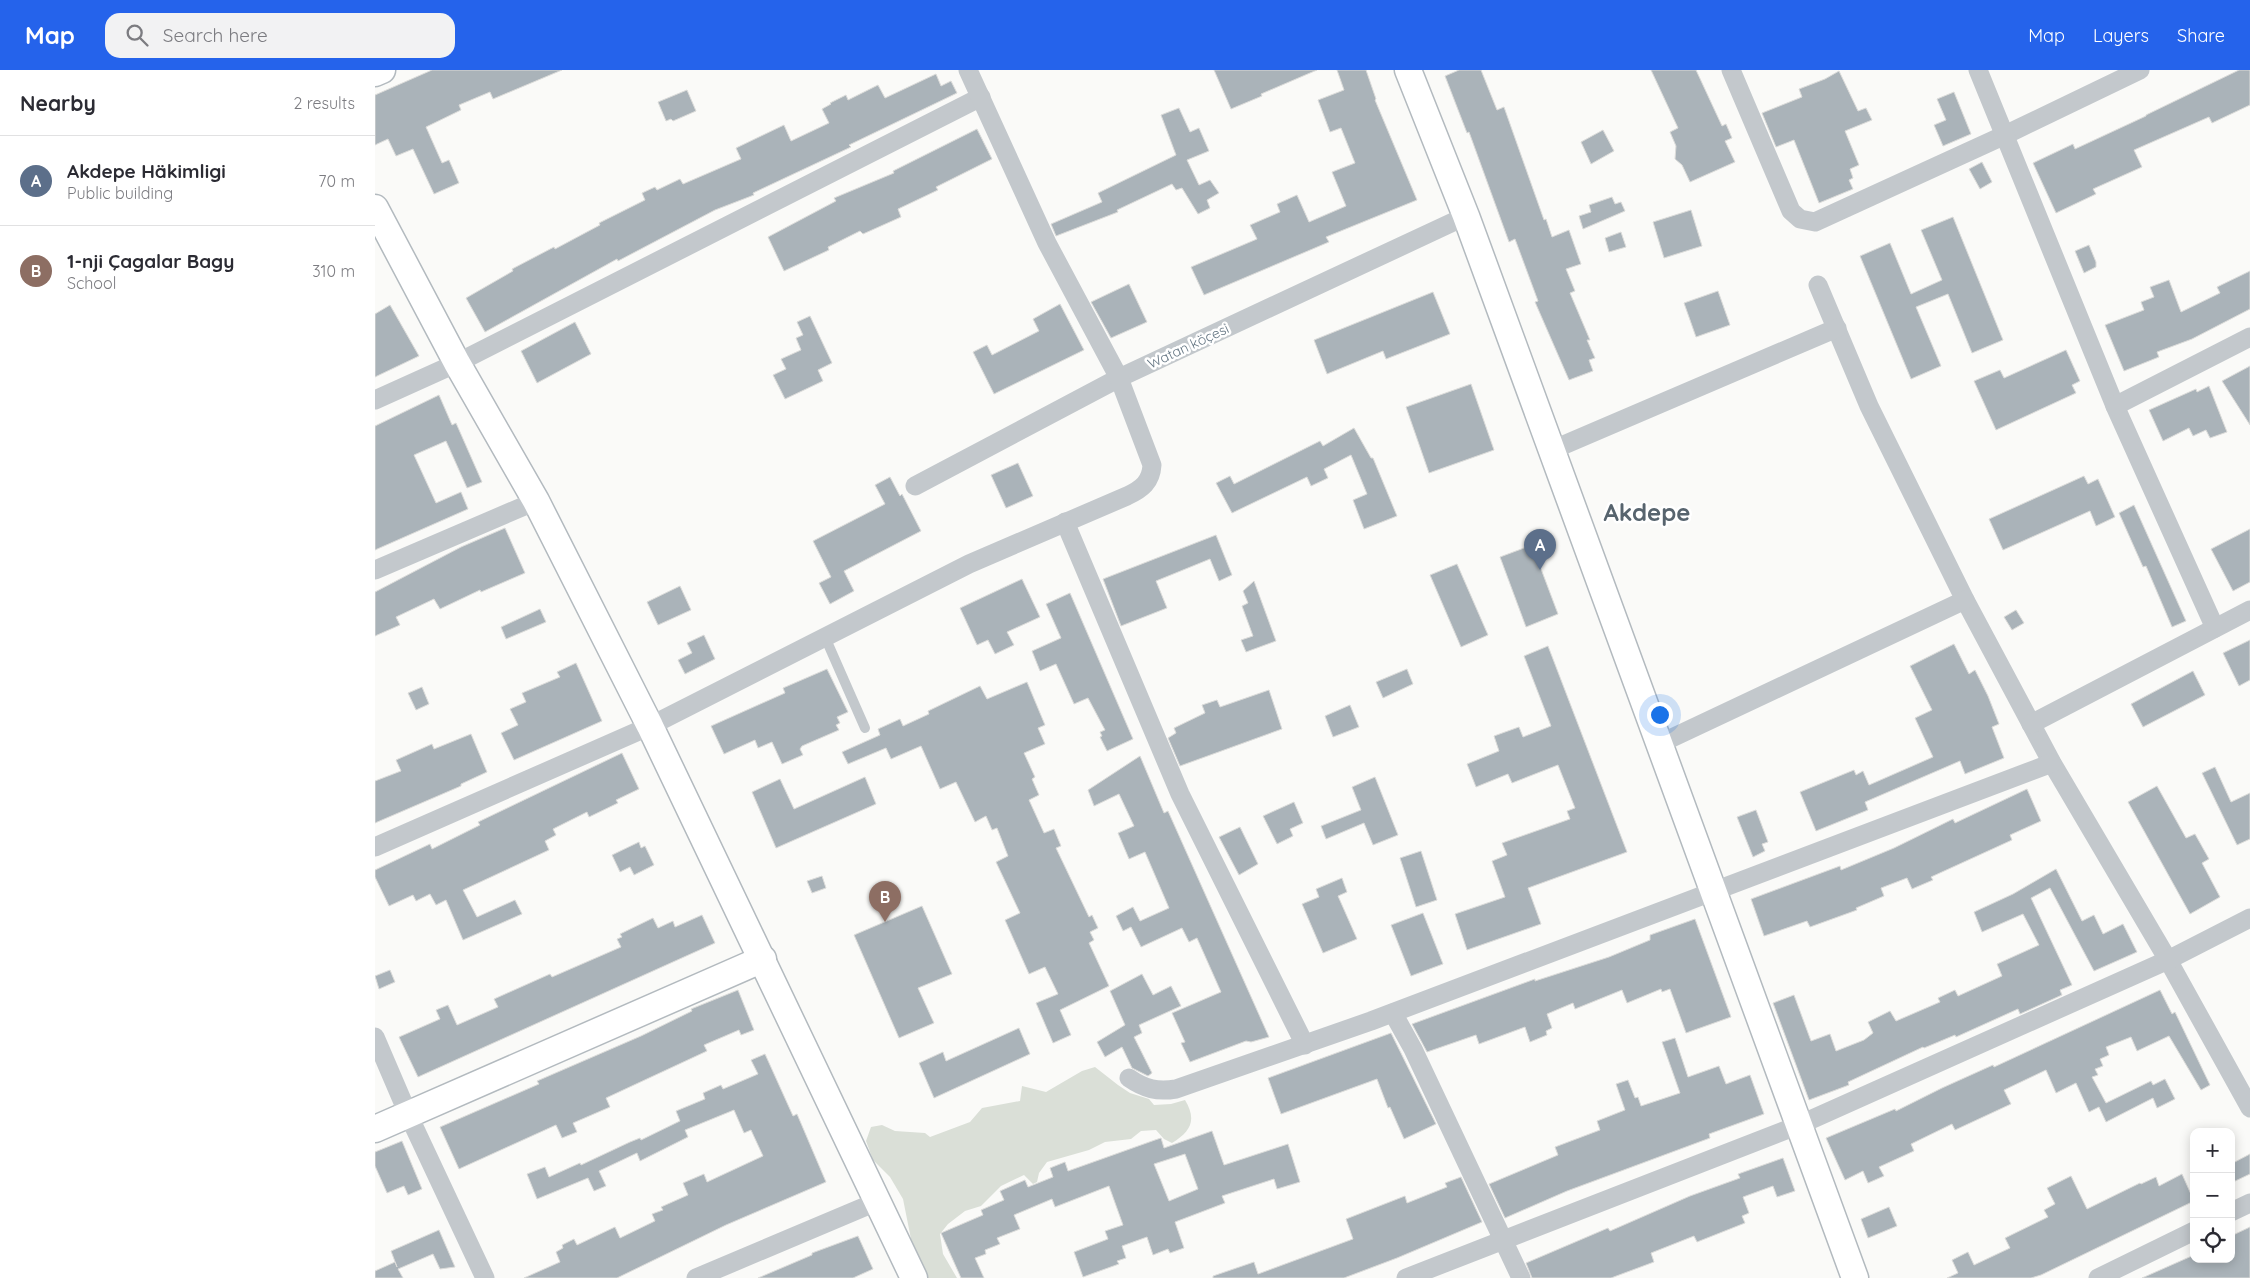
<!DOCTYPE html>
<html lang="en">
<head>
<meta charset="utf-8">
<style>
  :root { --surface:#fff; --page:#f2f2f3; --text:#2b2b33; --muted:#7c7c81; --line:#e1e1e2; --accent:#2563eb }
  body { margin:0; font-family:Quicksand,sans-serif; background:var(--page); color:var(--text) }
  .controls { position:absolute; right:15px; bottom:15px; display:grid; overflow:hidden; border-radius:10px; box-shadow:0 2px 12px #0003 }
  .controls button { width:45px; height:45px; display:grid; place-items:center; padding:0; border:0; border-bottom:1px solid var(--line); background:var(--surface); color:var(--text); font:25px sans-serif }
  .you { position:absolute; left:1284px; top:644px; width:18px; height:18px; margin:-12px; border:4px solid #fff; border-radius:50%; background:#1a73e8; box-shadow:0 0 0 8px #1a73e833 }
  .badge { display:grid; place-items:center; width:32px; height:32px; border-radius:50%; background:var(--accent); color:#fff; font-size:16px; font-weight:700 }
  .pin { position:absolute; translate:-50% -41px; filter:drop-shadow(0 1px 2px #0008) }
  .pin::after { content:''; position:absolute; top:26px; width:18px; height:15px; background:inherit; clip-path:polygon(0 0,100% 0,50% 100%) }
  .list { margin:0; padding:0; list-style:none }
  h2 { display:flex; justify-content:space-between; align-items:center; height:65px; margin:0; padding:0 20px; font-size:21px }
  h2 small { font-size:16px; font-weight:400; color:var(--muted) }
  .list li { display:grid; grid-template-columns:32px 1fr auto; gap:15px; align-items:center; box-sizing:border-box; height:90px; padding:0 20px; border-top:1px solid var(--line) }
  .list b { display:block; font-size:19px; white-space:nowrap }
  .list p { margin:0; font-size:16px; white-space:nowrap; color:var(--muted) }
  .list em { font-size:16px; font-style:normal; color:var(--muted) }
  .icon { flex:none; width:28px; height:28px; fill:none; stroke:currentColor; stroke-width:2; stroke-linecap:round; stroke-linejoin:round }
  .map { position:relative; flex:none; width:1875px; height:1208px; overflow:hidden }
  header { display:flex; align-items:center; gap:30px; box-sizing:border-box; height:70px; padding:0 25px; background:var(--accent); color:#fff }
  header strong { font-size:24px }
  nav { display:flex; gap:28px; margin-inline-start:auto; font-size:18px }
  .search { width:350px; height:45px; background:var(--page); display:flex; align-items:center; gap:12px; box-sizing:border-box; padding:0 18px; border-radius:15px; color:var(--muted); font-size:19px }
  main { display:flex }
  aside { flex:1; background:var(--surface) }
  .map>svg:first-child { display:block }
  .green { fill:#dadfd7 }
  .building { fill:#aab3b9; stroke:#dcdcda; fill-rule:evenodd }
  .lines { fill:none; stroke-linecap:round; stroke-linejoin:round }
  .secondary-casing { stroke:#b3babf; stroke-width:29 }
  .lane { stroke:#c3c8cc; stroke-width:10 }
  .street { stroke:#c3c8cc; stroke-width:19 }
  .secondary { stroke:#fff; stroke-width:26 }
  .labels { text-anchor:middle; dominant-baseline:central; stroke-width:5; stroke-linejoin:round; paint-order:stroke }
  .street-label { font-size:14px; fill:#657683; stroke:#fff }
  .town-label { font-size:24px; font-weight:bold; fill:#57646e; stroke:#fff }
</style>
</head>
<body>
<header>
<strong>Map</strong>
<div class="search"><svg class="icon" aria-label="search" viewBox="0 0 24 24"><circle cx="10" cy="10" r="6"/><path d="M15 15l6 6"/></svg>Search here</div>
<nav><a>Map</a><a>Layers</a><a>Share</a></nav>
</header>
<main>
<aside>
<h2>Nearby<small>2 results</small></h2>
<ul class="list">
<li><span class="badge" style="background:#5c6f8a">A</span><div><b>Akdepe Häkimligi</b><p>Public building</p></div><em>70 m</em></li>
<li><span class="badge" style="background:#8d6e63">B</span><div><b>1-nji Çagalar Bagy</b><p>School</p></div><em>310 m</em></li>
</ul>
</aside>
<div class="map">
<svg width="1875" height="1208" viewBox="0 0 1875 1208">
  <rect width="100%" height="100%" fill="#fafaf8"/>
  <!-- green -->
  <path class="green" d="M720 997 743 1015 755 1023 774 1029 779 1035 796 1034 810 1030C822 1050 816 1061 797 1073L789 1069 781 1060 766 1061 756 1069 730 1072 714 1080 672 1092 664 1103 662 1112 658 1114 649 1105 626 1116 606 1136 590 1141 573 1154 565 1164 568 1184 582 1208H550L539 1184 528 1129 515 1107 498 1090 491 1071 496 1057 507 1055 520 1061 550 1063 555 1067 595 1052 607 1038 645 1031 647 1016 671 1022 707 1001Z"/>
  <!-- building -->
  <g class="building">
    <path d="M57 0H187L118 29 115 22 84 35 86 40 51 57 67 93 74 90 84 113 59 124 38 79 21 86 13 69 0 75V25Z"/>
    <path d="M839 0H942L886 24 887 26 856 39Z"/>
    <path d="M962 0H991L1001 29 1000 30 1042 130 951 167 954 172 829 225 816 197 882 169 875 155 905 142 902 134 922 125 934 152 971 136 957 102 980 93 966 58 955 62 943 30 969 20Z"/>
    <path d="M1084 0H1106L1122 40 1129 37 1169 150 1171 149 1177 167 1194 160 1206 194 1191 199 1200 221 1195 223 1215 270H1212L1220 288 1214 290 1218 301 1194 310 1160 232 1163 231 1140 169 1134 172 1094 62 1092 63 1070 6Z"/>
    <path d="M1276 0H1321L1347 56 1351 54 1357 68 1350 71 1360 92 1315 112 1307 95 1300 89 1301 76 1295 62 1303 58Z"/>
    <path d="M1864 0H1875V35L1837 53 1834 47 1759 80 1767 97 1718 119 1721 124 1681 143 1658 93 1698 74 1700 79 1771 46V45Z"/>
    <path d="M1464 1 1483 41 1491 38 1497 50 1470 61 1484 95 1475 99 1478 108 1474 110 1478 119 1444 133 1419 70 1401 77 1387 43 1427 27 1424 19 1450 9Z"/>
    <path d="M561 4 566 16 576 11 582 23 474 75 476 77 378 123 379 125 340 140 243 191 242 189 110 262 91 228 138 201 137 199 179 177 180 179 225 155 224 153 270 130 267 123 280 117 282 120 305 109 308 114 366 89 361 78 409 55 416 71 454 53 447 39 456 34 455 33 471 25 473 30 503 15 510 28Z"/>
    <path d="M312 20 321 41 298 51 296 49 291 51 283 32Z"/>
    <path d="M1579 22 1596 64 1568 76 1559 55 1571 50 1562 29Z"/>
    <path d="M804 38 815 62 824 58 834 81 812 90 824 115 835 110 844 123 832 130 835 138 823 144 807 118 801 120 797 114 742 140 743 142 681 166 676 154 727 132 723 123 801 85 786 45Z"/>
    <path d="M602 59 617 89 561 117 563 120 523 139 526 147 488 164 485 161 453 177 454 180 409 201 393 167 461 131 459 128 519 103 518 101Z"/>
    <path d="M1228 60 1239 81 1216 94 1206 72Z"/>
    <path d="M1607 92 1617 112 1605 119 1594 99Z"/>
    <path d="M1237 127 1240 134 1246 132 1250 141 1208 159 1204 146 1216 142 1214 135Z"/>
    <path d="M1316 140 1327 176 1289 188 1278 152Z"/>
    <path d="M1578 147 1628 270 1597 283 1573 224 1541 237 1566 296 1536 309 1485 186 1515 173 1536 224 1567 210 1546 160Z"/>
    <path d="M1246 162 1251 177 1234 182 1230 168Z"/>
    <path d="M1714 175 1721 192V197L1709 203 1700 181Z"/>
    <path d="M1875 201V239L1817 269 1782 282 1784 287 1749 301 1730 255 1769 240 1766 232 1779 227 1775 217 1794 210 1806 242 1845 223 1842 217Z"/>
    <path d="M754 214 772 252 736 268 716 232Z"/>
    <path d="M1343 221 1355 255 1321 267 1309 233Z"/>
    <path d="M1058 222 1075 264 1011 289 1008 281 952 304 939 270Z"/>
    <path d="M685 234 709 280 619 324 598 282 612 275 617 285 664 261 658 249Z"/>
    <path d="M15 235 44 286 0 307V244Z"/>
    <path d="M435 246 457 293 443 300 448 311 410 329 398 305 411 299 406 289 426 280 421 268 428 265 422 252Z"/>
    <path d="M200 252 216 284 162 313 146 281Z"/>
    <path d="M1691 280 1705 311 1697 315 1701 323 1621 360 1599 311 1625 300 1629 308Z"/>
    <path d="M1875 296V355L1847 311Z"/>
    <path d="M1096 314 1119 380 1054 403 1031 337Z"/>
    <path d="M1834 316 1852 362 1835 368 1831 360 1818 366 1814 358 1788 371 1774 340 1821 319 1822 322Z"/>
    <path d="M64 325 77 355 81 353 107 412 92 418 71 371 39 385 61 433 86 422 93 439 0 480V356Z"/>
    <path d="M979 358 996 388H998L1022 446 989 459 978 430 992 424 976 385 949 399 953 408 936 416 932 407 857 443 841 413 855 406 859 414 945 371 948 376Z"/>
    <path d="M643 393 658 426 631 438 616 405Z"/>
    <path d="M1709 406 1713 414 1723 409 1740 447 1721 456 1715 441 1628 480 1614 449Z"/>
    <path d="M515 407 525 426 527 424 546 461 469 501 479 521 455 534 444 513 456 507 438 471 510 434 500 415Z"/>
    <path d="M1759 435 1811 551 1797 557 1771 496 1768 497 1744 443Z"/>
    <path d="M130 458 150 503 106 522 105 520 65 539 59 529 21 547 25 555 0 566V522L86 477Z"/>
    <path d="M1875 459V512L1858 521 1836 479Z"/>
    <path d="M841 465 857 505 844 511 835 489 781 511 792 538 746 556 728 509Z"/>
    <path d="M1157 475 1183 544 1151 557 1125 487Z"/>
    <path d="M1082 494 1113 565 1086 577 1055 505Z"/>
    <path d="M647 509 665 547 632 562 639 575 620 584 613 570 602 575 585 538Z"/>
    <path d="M879 511 901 571 871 582 866 570 878 566 867 536 873 533 868 521Z"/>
    <path d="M305 516 316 540 283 555 272 532Z"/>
    <path d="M695 523 758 669 732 681 725 667 727 666 725 662 730 660 713 628 699 634 681 594 665 601 657 581 686 568 671 534Z"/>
    <path d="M165 539 171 552 131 569 126 557Z"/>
    <path d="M1641 540 1649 553 1637 560 1629 547Z"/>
    <path d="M329 565 340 589 310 604 303 590 317 583 312 573Z"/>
    <path d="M1875 570V610L1864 616 1848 583Z"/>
    <path d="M1579 574 1594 604 1600 600 1613 626 1624 654 1617 657 1629 688 1590 704 1585 691 1490 732 1493 740 1441 761 1425 722 1479 700 1481 705 1488 701 1494 715 1558 687 1540 648 1557 640 1535 596Z"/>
    <path d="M1173 576 1252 782 1153 818 1166 854 1092 880 1080 844 1130 827 1117 791 1132 785 1127 773 1195 749 1192 741 1200 738 1183 695 1137 713 1133 704 1101 717 1092 694 1124 681 1119 666 1144 657 1148 667 1176 656 1149 586Z"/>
    <path d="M201 593 227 651 139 690 126 663 143 655 135 639 151 632 147 623 185 607 182 602Z"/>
    <path d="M452 599 473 642 462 647 465 653 461 655 464 660 427 676 425 679 428 685 407 694 397 672 383 678 380 670 349 684 336 656 410 623 408 618Z"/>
    <path d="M1032 599 1038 614 1008 628 1001 612Z"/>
    <path d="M1818 601 1830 625 1768 657 1756 634Z"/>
    <path d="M652 612 670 655 663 658 670 674 649 683 660 707 657 709 664 725 654 730 669 763 679 759 686 776 681 778 714 847 717 845 723 858 715 862 719 870 714 873 734 916 685 940 696 965 678 973 661 933 683 924 670 897 654 904 630 850 645 843 621 792 633 786 622 758 617 760 611 746 600 752 581 712 565 719 546 676 516 689 511 678 473 694 467 682 505 665 503 659 525 649 528 656 554 644 553 641 605 616 612 629Z"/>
    <path d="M47 617 54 634 41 640 33 623Z"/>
    <path d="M894 620 907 659 805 696 793 668 801 663 799 658 830 643 827 635 842 630 845 637Z"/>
    <path d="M975 635 984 657 958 667 950 646Z"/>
    <path d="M96 664 112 702 86 714V716L0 753V711L26 701 21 690 57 674 59 679Z"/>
    <path d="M247 683 264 719 241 730 243 733 214 747 212 742 178 759 181 765 170 771 174 780 88 820 102 847 140 830 147 844 88 870 71 830 61 835 55 824 41 831 38 825 14 836 0 807V800L55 774 57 779 105 755 103 752Z"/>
    <path d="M765 686 789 743 793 741 894 967 876 972 871 971 815 992 806 973 810 972 797 943 846 922 822 868 814 872 807 858 766 877 756 857 748 861 741 846 758 837 765 851 794 838 770 782 754 789 743 763 759 756 744 724 719 736 713 720Z"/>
    <path d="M1840 697 1856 732 1875 723V769L1862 775 1827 703Z"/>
    <path d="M490 707 501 734 401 778 377 722 405 709 419 739Z"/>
    <path d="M1000 707 1023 765 998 775 989 753 951 769 946 756 986 740 977 717Z"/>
    <path d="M1782 716 1811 768 1820 764 1834 789 1827 793 1845 827 1815 844 1753 732Z"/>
    <path d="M1652 719 1666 751 1635 765 1637 770 1556 807 1558 810 1537 819 1532 808 1506 818 1509 826 1481 838 1482 840 1435 857 1432 851 1389 866 1376 829 1465 796 1466 800 1519 778 1578 749 1580 753Z"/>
    <path d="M919 732 928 753 915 759 918 766 902 774 888 746Z"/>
    <path d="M1381 740 1393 772 1387 774 1390 781 1378 787 1362 747Z"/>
    <path d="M865 757 883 794 864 805 844 767Z"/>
    <path d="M264 772 266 778 270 776 279 795 259 805 255 797 245 802 237 785Z"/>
    <path d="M1046 781 1062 830 1041 837 1025 788Z"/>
    <path d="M1681 799 1707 851 1719 845 1728 864 1748 854 1762 882 1719 901 1675 818 1656 828 1697 915 1685 920 1687 925 1645 944 1643 939 1581 967 1580 965 1549 978 1548 977 1473 1012 1474 1015 1434 1030 1398 933 1419 925 1436 971 1455 964 1461 981 1489 970 1498 963 1493 952 1515 941 1521 951 1565 932 1563 928 1580 920 1583 926 1627 906 1622 894 1664 875 1648 844 1607 862 1599 842 1638 824Z"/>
    <path d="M447 806 451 818 437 823 432 811Z"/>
    <path d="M967 808 972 822 963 826 982 869 948 883 927 834 944 827 941 819Z"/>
    <path d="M547 836 577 904 543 918 559 953 524 968 479 865Z"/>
    <path d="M1048 843 1068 894 1036 906 1016 855Z"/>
    <path d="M327 845 340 873 43 1007 24 967 65 949 61 940 73 935 82 955 123 937 119 929 175 904 177 907 246 877 242 869 247 867 245 864 278 848 283 858 298 851 300 857Z"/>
    <path d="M1320 849 1356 947 1311 963 1295 919 1287 922 1286 919 1252 933 1247 920 1200 939 1198 933 1172 944 1177 958 1171 961 1172 965 1155 972 1150 957 1104 974 1101 965 1052 982 1037 954 1160 909V911L1234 887 1275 870V865Z"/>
    <path d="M15 900 20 912 4 919 0 906Z"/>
    <path d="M767 904 778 925 796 916 806 936 764 955 767 963 759 967 777 1003 773 1006 757 998 747 977 730 987 722 972 750 955 735 921Z"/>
    <path d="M363 920 379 960 366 965 364 960 329 975 332 981 231 1028 235 1037 198 1053 202 1062 187 1068 181 1055 84 1099 65 1057 164 1014 162 1011 266 966 317 941 316 939Z"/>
    <path d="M1785 920 1797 944 1800 942 1835 1015 1826 1020 1794 966 1762 981 1756 967 1731 977 1734 985 1725 989 1728 996 1720 999 1723 1005 1717 1007 1731 1033 1776 1011 1778 1015 1790 1009 1800 1029 1782 1038 1778 1028 1731 1052 1724 1037 1714 1042 1701 1013 1681 1023 1671 1000 1629 1020 1636 1034 1580 1060 1577 1054 1536 1074 1539 1081 1504 1097 1509 1106 1493 1113 1488 1101 1470 1110 1451 1068 1520 1039 1521 1041 1567 1018 1618 995 1619 997Z"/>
    <path d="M644 958 655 984 559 1028 544 993 568 982 571 991Z"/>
    <path d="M1016 963 1061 1054 1029 1069 1015 1037 1013 1038 1002 1009 906 1044 893 1008Z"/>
    <path d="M1300 968 1313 1007 1344 996 1351 1014 1375 1005 1389 1044 1334 1064 1335 1068 1192 1121 1130 1148 1114 1114 1183 1085 1180 1077 1225 1060 1222 1051 1250 1040 1241 1014 1253 1010 1260 1028 1263 1027 1266 1036 1305 1023 1287 972Z"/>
    <path d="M390 984 418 1046 422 1044 451 1112 351 1155 242 1208H149L185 1192 181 1182 188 1178 187 1175 199 1169 202 1175 240 1157 245 1168 280 1151 277 1144 288 1140 286 1137 313 1125 308 1113 329 1104 332 1112 388 1086 376 1060 369 1063 359 1040 310 1060 313 1067 265 1091 262 1083 224 1101 231 1116 219 1121 213 1108 162 1129 152 1104 170 1097 174 1107 205 1093 206 1095 255 1072 265 1068 266 1070 305 1051 301 1041 330 1029 328 1023 346 1015 348 1019 383 1004 376 990Z"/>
    <path d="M837 1061 849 1095 913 1074 925 1112 902 1119 899 1109 847 1126 850 1133 800 1152 809 1178 795 1183 793 1179 778 1185 772 1167 747 1176 751 1188 742 1191 744 1194 708 1207 699 1182 733 1169 730 1161 748 1155 734 1116 680 1137 677 1129 639 1145 645 1159 622 1168 625 1174 610 1180 611 1184 600 1188 609 1208H586L566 1163 608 1145 606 1140 629 1130 625 1121 650 1110 653 1117 678 1107 675 1098 690 1092 693 1101 780 1070 786 1068 789 1078ZM810 1084 823 1119 794 1131 779 1094Z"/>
    <path d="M27 1071 47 1119 33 1125 29 1116 12 1123 0 1096V1082Z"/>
    <path d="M1875 1084V1104L1856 1113V1094Z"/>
    <path d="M1408 1088 1420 1121 1402 1127 1398 1116 1368 1127 1374 1143 1367 1146 1370 1153 1322 1172 1319 1166 1276 1183 1279 1192 1236 1208H1157L1151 1193 1233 1158 1235 1161 1315 1126 1365 1108 1363 1104Z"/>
    <path d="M1807 1104 1819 1131 1666 1205 1656 1208H1572L1583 1203 1577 1190 1593 1182 1599 1195 1635 1178 1630 1168 1673 1147 1669 1140 1680 1134 1672 1118 1696 1106 1712 1139 1765 1113 1766 1114 1781 1107 1784 1116Z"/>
    <path d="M1086 1107 1107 1152 1022 1188 969 1208H838V1206L879 1192 883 1204 978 1169 971 1149 1030 1126 1032 1133 1072 1117 1070 1113Z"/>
    <path d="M1514 1137 1522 1156 1493 1168 1486 1149Z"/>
    <path d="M1875 1157V1208H1767L1819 1185V1189H1856V1166Z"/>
    <path d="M64 1160 80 1197 65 1199 58 1184 23 1199 28 1208H0V1201L20 1192 22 1197 16 1181Z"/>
    <path d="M483 1166 498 1199 478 1208H383L437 1185V1183Z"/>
  </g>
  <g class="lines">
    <defs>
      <g id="secondary">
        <path d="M1033 0 1091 146 1480 1208"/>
        <path d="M0 3 7 0"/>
        <path d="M0 138 82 293 161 431 275 656 539 1208"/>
        <path d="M0 1059 388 889"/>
      </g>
    </defs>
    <!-- secondary casing -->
    <use href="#secondary" class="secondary-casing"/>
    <!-- lane -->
    <path class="lane" d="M450 567 490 658"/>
    <!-- street -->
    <g class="street">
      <path d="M1356 0 1416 141 1425 149 1440 152 1630 65 1765 0"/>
      <path d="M1603 0 1740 336 1840 558"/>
      <path d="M1443 215 1494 336 1590 530 1677 693 1793 890 1875 1038"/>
      <path d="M0 330 82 293 606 27"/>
      <path d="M1740 336 1875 267"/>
      <path d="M1177 380 1462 258"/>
      <path d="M540 416 744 308 1091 146"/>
      <path d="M690 452 805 724 930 975"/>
      <path d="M0 500 161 431"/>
      <path d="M1656 654 1875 540"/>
      <path d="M1284 674 1590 530"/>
      <path d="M0 777 275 656 594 494 752 426C767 419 776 412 777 395L744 308 672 173 593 0"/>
      <path d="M1018 943 1038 979 1146 1208"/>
      <path d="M0 967 33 1044 110 1208"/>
      <path d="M754 1008C770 1019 782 1022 801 1019L996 951 1677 693"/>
      <path d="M1856 1142 1875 1133"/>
      <path d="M321 1208 501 1132"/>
      <path d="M1031 1208 1424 1055 1793 890 1875 848"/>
      <path d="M1723 1208 1819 1161"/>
    </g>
    <!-- secondary -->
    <use href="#secondary" class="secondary"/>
  </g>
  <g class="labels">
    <!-- street labels -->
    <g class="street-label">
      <text transform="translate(813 276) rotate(-25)">Watan köçesi</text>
    </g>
    <!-- town labels -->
    <g class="town-label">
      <text x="1272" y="442">Akdepe</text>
    </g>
  </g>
</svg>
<div class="controls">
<button>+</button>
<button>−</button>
<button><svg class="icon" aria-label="locate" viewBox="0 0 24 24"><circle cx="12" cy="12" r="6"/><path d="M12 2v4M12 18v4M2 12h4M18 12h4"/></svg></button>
</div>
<div class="you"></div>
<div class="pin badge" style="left:1165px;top:500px;background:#5c6f8a">A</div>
<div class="pin badge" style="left:510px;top:852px;background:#8d6e63">B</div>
</div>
</main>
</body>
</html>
